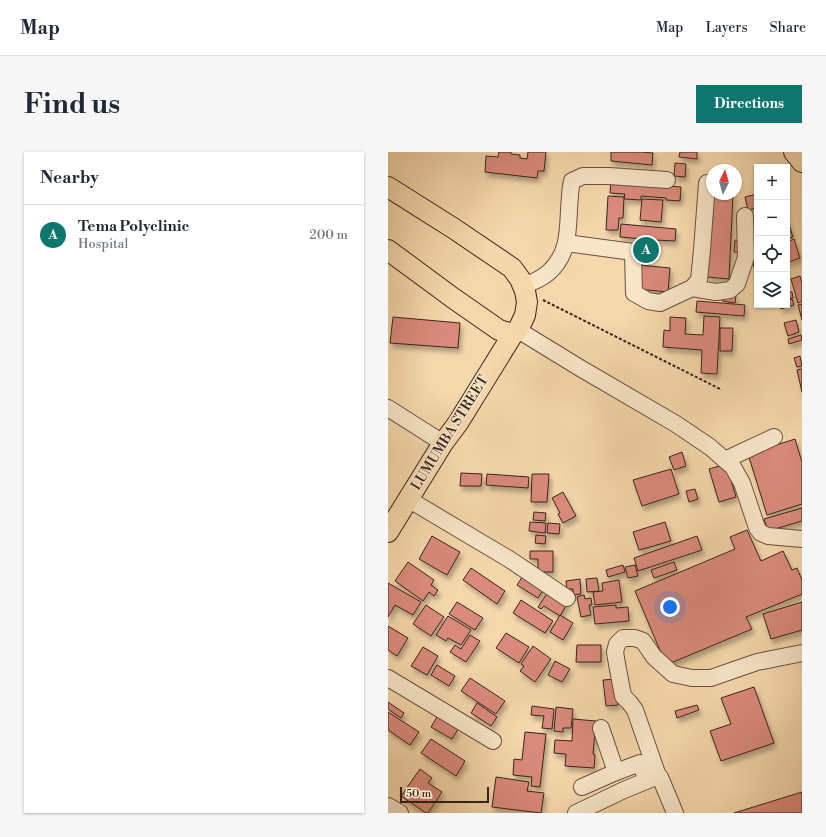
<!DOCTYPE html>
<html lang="en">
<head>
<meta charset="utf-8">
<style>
  :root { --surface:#fff; --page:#f6f6f7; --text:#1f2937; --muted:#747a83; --line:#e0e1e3; --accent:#0f766e }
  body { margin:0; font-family:"Libre Bodoni",serif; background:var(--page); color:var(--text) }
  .controls { position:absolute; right:12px; top:12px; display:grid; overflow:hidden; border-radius:0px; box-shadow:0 1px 3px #0004 }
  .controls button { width:36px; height:36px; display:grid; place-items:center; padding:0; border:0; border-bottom:1px solid var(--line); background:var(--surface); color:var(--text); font:20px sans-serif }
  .compass { position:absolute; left:318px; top:12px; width:36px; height:36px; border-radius:50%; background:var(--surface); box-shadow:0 1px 3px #0004; rotate:5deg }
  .scale { position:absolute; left:12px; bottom:10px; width:89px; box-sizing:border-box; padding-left:4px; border:2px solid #3c231a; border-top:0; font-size:11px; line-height:14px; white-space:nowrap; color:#3c231a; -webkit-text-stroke:3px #f8e5c8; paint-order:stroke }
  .you { position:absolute; left:282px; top:455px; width:14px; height:14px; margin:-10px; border:3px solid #fff; border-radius:50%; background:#1a73e8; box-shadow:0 0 0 6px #1a73e833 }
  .badge { display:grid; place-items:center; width:26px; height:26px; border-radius:50%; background:var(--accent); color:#fff; font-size:13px; font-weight:700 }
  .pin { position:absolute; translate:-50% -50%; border:2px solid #fff; box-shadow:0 1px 4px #0006 }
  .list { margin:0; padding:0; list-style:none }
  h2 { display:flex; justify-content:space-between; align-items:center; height:52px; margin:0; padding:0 16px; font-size:17px }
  h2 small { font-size:13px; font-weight:400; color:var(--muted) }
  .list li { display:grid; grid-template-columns:26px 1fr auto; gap:12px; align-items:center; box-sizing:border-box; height:60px; padding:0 16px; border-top:1px solid var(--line) }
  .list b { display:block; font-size:15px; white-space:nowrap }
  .list p { margin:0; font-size:13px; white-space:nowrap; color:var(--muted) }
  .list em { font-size:13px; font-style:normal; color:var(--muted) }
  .icon { flex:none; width:22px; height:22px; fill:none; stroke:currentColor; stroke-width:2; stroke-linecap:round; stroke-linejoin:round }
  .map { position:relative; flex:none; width:414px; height:661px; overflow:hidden; border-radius:0px }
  header { display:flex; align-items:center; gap:24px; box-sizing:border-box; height:56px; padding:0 20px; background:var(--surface); border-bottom:1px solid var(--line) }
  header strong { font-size:19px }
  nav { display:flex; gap:22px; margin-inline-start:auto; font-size:14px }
  .intro { display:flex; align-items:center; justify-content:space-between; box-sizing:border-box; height:96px; padding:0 24px }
  h1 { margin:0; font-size:28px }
  .button { padding:10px 18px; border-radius:0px; background:var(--accent); color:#fff; font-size:14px; font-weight:700 }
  main { display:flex; gap:24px; padding:0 24px }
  aside { flex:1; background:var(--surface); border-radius:0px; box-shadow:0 1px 3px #0004 }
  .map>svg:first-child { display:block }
  .building { fill:#da8a7c; stroke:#3c231a; filter:url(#shadow) }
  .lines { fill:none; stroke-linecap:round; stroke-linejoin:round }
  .minor-casing { stroke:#6a503e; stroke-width:18 }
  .major-casing { stroke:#3c231a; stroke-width:22 }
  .path { stroke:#3c231a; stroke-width:2; stroke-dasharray:3 2; stroke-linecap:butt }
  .minor { stroke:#f8e5c8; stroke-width:16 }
  .major { stroke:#f4d7ab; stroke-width:20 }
  .labels { text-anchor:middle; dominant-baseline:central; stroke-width:3.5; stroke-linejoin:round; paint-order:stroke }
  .street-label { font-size:14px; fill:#3c231a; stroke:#f8e5c8 }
</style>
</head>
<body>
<header>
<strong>Map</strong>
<nav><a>Map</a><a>Layers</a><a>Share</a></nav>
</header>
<div class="intro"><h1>Find us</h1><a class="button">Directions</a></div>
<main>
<aside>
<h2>Nearby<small></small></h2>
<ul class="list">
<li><span class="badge">A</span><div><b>Tema Polyclinic</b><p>Hospital</p></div><em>200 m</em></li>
</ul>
</aside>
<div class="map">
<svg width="414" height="661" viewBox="0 0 414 661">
  <defs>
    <filter id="shadow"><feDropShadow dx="2.5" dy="4.5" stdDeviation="2" flood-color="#0004"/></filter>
  </defs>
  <rect width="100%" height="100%" fill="#f4d7ab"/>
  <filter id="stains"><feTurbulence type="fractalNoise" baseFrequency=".005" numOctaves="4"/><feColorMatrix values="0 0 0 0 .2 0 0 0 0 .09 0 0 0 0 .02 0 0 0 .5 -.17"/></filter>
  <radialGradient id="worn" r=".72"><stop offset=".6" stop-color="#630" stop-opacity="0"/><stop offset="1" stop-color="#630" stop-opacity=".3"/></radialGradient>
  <!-- building -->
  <g class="building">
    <path d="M111 0H123V2L132 3V6L139 7 140 0H158L156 19H150L149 26 97 20 98 4 110 5Z"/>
    <path d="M223 0H254L265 1 264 13 223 9Z"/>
    <path d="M292 0H309V7L291 5Z"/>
    <path d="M287 11 298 12 297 25 286 24Z"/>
    <path d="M223 29 293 35 292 49 278 48V46L253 44V48L236 47 237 42 222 41Z"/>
    <path d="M324 42H345L341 127 319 125Z"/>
    <path d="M369 42V56L360 58 357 45Z"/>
    <path d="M220 44 236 45 235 66H231L230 78H218Z"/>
    <path d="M254 47 275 48 273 70 252 68Z"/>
    <path d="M399 66 405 85 399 87Z"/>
    <path d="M233 72 288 77 287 89 266 88 265 100 253 99 254 87 232 85Z"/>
    <path d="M406 87 412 106 401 110 399 104V90Z"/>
    <path d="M347 88 353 89 352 100H346Z"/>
    <path d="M369 97V122L368 123 362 99Z"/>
    <path d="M252 113 282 116 280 140 250 137Z"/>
    <path d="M412 124 414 131V149L410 151 403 127Z"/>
    <path d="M399 140H404L405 146 399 147Z"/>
    <path d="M335 142 348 144 347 151 334 149Z"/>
    <path d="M404 147 406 153 393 157 392 153H399V149Z"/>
    <path d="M309 149 357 153 356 164 308 160Z"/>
    <path d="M414 152V168L410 153Z"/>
    <path d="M316 164 332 165 329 222 313 221 314 198 275 195 276 178 282 179V165L298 166 297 182 315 183Z"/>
    <path d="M5 165 72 171 70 196 2 191Z"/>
    <path d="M408 168 411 180 400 184 396 171Z"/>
    <path d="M332 176H345L344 199H332Z"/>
    <path d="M413 183 414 188 401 192 400 187Z"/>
    <path d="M412 204 414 214 409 215 406 206Z"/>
    <path d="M414 217V240L409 218Z"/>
    <path d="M407 287 414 310V352L379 363 360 302Z"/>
    <path d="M294 300 298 314 286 318 281 305Z"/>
    <path d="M338 312 348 345 331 350 321 317Z"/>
    <path d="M283 317 291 342 254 354 245 328Z"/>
    <path d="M73 321 94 322 93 334H72Z"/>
    <path d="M99 322 141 325 140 336 98 333Z"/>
    <path d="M144 322H161L159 350H143Z"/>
    <path d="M307 337 310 347 301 350 298 339Z"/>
    <path d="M175 340 188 364 175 371 170 362 172 361 164 346Z"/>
    <path d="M414 356V369L380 379 376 367Z"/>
    <path d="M146 360 158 361 157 369 145 368Z"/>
    <path d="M142 370 158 371 157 381 141 379Z"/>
    <path d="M277 370 283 389 251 398 245 380Z"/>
    <path d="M160 371 172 372 171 382 159 381Z"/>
    <path d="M359 378 373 409 395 399 404 418 409 416 414 428V442L358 465 364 477 278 513 247 439 347 397 342 385Z"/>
    <path d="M148 383 158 384 157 392 147 391Z"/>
    <path d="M44 384 72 400 59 423 31 407Z"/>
    <path d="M309 384 314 398 250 419 246 406Z"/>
    <path d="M142 399H165V420H150V407H142Z"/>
    <path d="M20 410 46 428 43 433 50 438 46 444 41 440 35 449 7 429Z"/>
    <path d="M286 410 289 418 266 426 263 418Z"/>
    <path d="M235 413 237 420 220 425 218 418Z"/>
    <path d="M247 413 250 424 240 426 237 415Z"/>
    <path d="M83 416 117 439 109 452 75 428Z"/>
    <path d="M136 422 157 435 150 446 129 433Z"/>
    <path d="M209 426 211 439 199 440 198 427Z"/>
    <path d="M192 427 193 442 185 443V437H179L178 429Z"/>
    <path d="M231 428 234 450 207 453 205 440 215 439 214 431Z"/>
    <path d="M0 431 33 450 25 463 7 453 0 465Z"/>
    <path d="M162 437 181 449 172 464 156 454 153 457 150 455Z"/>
    <path d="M196 443 197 447 203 446 204 453H201L203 463 193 465 189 445Z"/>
    <path d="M133 448 165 469 157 481 125 461Z"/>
    <path d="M69 450 95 466 87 478 61 462Z"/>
    <path d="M414 450V478L383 487 375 462Z"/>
    <path d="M38 453 56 465 43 484 25 472Z"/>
    <path d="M228 453V456L240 455 241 469 207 472 205 455Z"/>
    <path d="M172 463 185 471 175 488 162 480Z"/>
    <path d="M60 464 83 478 73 493 60 486 58 489 48 483Z"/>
    <path d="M0 474 20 486 9 504 0 498Z"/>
    <path d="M118 481 141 495 131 511 108 496Z"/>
    <path d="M82 483 92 489 78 510 62 500 67 493 73 497Z"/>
    <path d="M189 493H213V510H188Z"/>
    <path d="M145 494 163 507 147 530 132 519 136 514 133 512Z"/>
    <path d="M35 495 50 504 39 523 23 514Z"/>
    <path d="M167 509 182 517 174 530 160 523Z"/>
    <path d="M49 513 67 524 61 534 43 523Z"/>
    <path d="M82 526 117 549 108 562 73 539Z"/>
    <path d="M227 527 230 553 218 554 215 528Z"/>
    <path d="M366 535 386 591 333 609 322 579 343 572 333 546Z"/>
    <path d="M0 550 16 561 13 566 0 557Z"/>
    <path d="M89 551 109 565 103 574 83 561Z"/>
    <path d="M309 553 311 558 289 566 287 559Z"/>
    <path d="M144 554 166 557 164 577 154 576 156 564 143 563Z"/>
    <path d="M168 555 185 557 183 576H175V580L166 579Z"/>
    <path d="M0 560 31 580 22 593 0 578Z"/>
    <path d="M49 565 70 577 64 587 43 575Z"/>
    <path d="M185 567 208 569 205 602 207 603 206 616 177 614 178 602 166 601 167 588 184 589Z"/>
    <path d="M137 580 158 582 152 635 143 634 144 625 125 623 126 607 134 608Z"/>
    <path d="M43 587 77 609 68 624 33 601Z"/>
    <path d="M32 617 44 626 40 631 54 640 40 661H38L13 644Z"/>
    <path d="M108 625 141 630 139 639 156 641 153 661 104 655Z"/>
    <path d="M414 640V661H346Z"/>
  </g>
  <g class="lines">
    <defs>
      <g id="minor">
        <path d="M178 91 245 100 246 141 260 149 272 151 304 136 311 128 314 98 319 31"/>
        <path d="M135 134C143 131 153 127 160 121 184 100 179 73 182 44 182 39 183 34 184 29L195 24H221L279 28"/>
        <path d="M304 136 328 140 342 138 349 132 358 105 357 64"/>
        <path d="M130 178 192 216 288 272 322 295 345 315 354 331 369 376 373 381 380 384 414 387"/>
        <path d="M0 256 55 291"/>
        <path d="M337 308 386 285"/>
        <path d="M20 347 121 407 179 446"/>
        <path d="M0 526 105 589"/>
        <path d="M213 576 228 620"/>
        <path d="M270 624 247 558 241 550 235 544 229 512 227 500 229 492 235 486H247L255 489 266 505 285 522 304 526H323L369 510 414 501"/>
        <path d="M194 635 228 620 252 611 259 628"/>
        <path d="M0 654 12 661"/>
        <path d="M188 661 236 638 270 624 272 625 287 661"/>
      </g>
      <g id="major">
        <path d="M406 0 414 10"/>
        <path d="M0 35 65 76 124 116 132 127 137 139 139 150 137 163 130 178 125 182 70 271 55 291 0 380"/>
        <path d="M0 98 65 146 111 178 125 182"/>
      </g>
    </defs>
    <!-- minor casing -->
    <use href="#minor" class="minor-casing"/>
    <!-- major casing -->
    <use href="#major" class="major-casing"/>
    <!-- path -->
    <path class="path" d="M155 148 334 238"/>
    <!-- minor -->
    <use href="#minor" class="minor"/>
    <!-- major -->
    <use href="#major" class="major"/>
  </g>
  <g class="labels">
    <!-- street labels -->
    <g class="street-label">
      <text transform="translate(62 281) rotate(-58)">LUMUMBA STREET</text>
    </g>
  </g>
  <rect width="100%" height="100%" filter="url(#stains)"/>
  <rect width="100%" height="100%" fill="url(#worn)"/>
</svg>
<div class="controls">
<button>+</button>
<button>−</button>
<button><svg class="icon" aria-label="locate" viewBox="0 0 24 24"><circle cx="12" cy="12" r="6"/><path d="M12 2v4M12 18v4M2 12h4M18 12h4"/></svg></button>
<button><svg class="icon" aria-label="layers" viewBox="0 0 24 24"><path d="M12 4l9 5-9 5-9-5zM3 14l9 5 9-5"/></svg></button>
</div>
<svg class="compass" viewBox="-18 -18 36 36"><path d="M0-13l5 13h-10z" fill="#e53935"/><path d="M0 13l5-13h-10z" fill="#747a83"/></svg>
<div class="scale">50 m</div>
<div class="you"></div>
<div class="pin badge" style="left:258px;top:98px">A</div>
</div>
</main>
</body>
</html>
